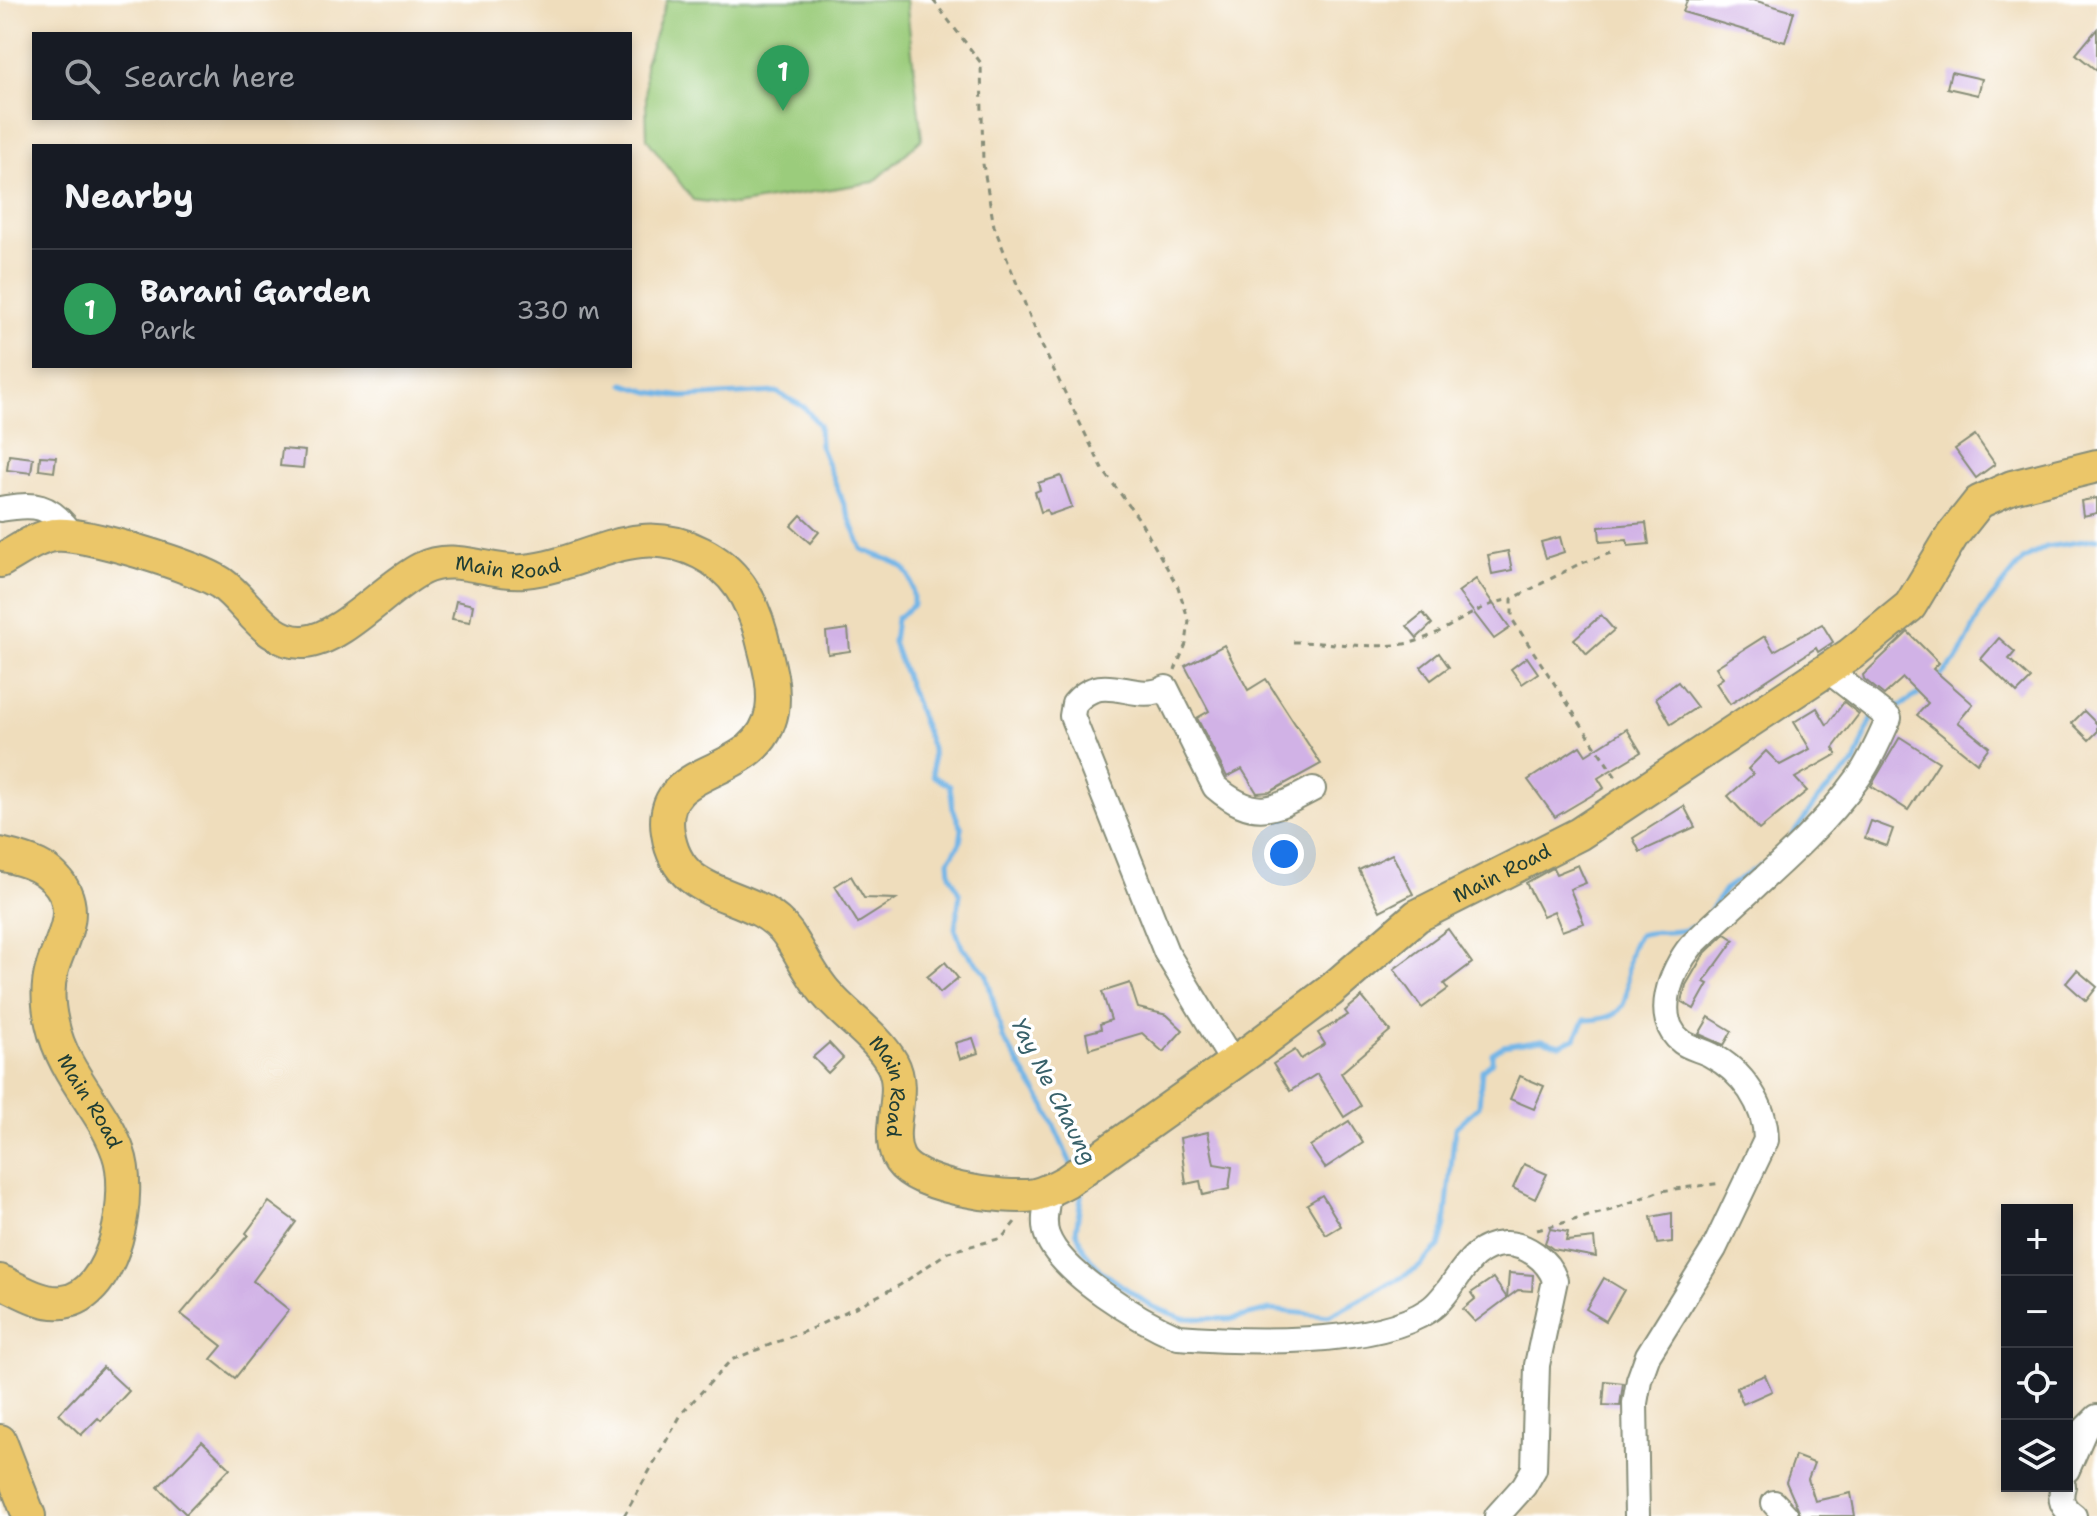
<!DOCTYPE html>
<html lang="en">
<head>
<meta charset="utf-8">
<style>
  :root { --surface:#171b24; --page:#242831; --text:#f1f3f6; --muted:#9ea1a6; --line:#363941; --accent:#ea580c }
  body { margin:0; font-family:"Shantell Sans",sans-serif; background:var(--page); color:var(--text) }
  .controls { position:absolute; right:24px; bottom:24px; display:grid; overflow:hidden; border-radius:0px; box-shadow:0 4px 12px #0003 }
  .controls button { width:72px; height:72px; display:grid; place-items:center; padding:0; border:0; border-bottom:2px solid var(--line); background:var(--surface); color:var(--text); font:40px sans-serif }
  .you { position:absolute; left:1284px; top:854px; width:28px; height:28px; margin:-20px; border:6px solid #fff; border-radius:50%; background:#1a73e8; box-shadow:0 0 0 12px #1a73e833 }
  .badge { display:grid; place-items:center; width:52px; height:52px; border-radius:50%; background:var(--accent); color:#fff; font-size:26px; font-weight:700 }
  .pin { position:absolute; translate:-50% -66px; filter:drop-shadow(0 2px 4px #0008) }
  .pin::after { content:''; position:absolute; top:42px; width:28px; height:24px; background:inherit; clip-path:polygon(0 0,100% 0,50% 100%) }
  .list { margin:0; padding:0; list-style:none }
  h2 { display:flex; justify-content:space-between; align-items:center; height:104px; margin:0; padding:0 32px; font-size:34px }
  h2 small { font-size:26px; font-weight:400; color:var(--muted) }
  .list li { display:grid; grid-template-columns:52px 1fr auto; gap:24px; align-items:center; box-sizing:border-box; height:120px; padding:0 32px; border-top:2px solid var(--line) }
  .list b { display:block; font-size:30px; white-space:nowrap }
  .list p { margin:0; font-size:26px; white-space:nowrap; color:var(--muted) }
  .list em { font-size:26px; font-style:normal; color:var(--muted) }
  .icon { flex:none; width:44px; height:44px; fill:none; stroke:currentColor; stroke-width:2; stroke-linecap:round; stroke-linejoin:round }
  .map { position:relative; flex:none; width:2097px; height:1516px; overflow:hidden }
  .search { position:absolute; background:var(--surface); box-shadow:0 4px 12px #0003; left:32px; top:32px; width:600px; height:88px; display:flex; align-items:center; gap:20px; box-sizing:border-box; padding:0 28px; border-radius:0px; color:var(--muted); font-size:30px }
  .panel { position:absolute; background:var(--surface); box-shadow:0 4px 12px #0003; left:32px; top:144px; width:600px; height:224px; border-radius:0px }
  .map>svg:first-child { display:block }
  .green { fill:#9bcc7b; stroke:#5d8458; stroke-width:2 }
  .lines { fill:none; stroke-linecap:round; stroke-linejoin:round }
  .stream { stroke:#72b5e7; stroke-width:5 }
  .building { fill:#d1b2e6 }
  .minor-casing { stroke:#878d78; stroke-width:28 }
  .major-casing { stroke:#878d78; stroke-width:36 }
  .path { stroke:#878d78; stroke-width:3; stroke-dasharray:6 6; stroke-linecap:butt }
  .minor { stroke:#fff; stroke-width:24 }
  .major { stroke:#ebc669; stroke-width:32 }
  .labels { text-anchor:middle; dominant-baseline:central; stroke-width:7; stroke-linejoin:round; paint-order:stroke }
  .street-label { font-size:20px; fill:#1f3d34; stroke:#fff }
  .water-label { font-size:22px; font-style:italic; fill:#38616a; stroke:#fff }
</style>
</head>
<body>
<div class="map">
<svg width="2097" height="1516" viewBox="0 0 2097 1516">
  <rect width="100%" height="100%" fill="#fff"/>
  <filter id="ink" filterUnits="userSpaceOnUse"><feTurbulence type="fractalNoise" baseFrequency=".0125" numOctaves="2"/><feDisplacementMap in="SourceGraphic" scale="16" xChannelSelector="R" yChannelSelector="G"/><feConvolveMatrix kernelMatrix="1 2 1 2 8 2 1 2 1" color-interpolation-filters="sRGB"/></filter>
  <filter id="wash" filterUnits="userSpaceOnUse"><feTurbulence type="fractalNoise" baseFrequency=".006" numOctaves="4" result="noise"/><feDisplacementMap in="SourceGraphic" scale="32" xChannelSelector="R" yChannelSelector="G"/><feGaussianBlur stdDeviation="1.8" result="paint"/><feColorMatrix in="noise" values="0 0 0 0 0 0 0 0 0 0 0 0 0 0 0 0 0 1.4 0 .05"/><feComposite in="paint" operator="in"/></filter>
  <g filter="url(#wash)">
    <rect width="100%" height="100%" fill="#efddbc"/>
    <!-- green -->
    <path class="green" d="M667 0H906L922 139 874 182 734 205 693 200 647 139 645 64Z"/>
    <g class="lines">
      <!-- stream -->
      <g class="stream">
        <path d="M624 384 650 392 683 397 776 392 804 407 819 425 820 445 862 549C894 565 914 558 913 605L896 619 893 642 932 748 933 776 950 786 953 809 962 829 960 843 949 860 950 874 960 894 955 928 962 947 986 973 1003 1038 1045 1106 1072 1166"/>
        <path d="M1936 680 1958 659 1982 610 2023 560 2046 547 2097 539"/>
        <path d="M1882 703 1900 706 1922 692"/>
        <path d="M1792 836 1819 798 1855 763 1873 714"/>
        <path d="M1708 914 1725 889 1761 865"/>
        <path d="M1083 1184 1076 1231 1084 1250 1100 1270 1151 1306 1183 1318 1232 1319 1270 1310 1329 1316 1417 1269 1439 1247 1445 1225 1455 1128 1479 1106 1482 1070 1492 1062V1053L1503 1046 1542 1040 1560 1045 1575 1038 1585 1020C1652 1020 1611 968 1639 935 1658 929 1676 936 1695 926"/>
      </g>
    </g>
    <g id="blocks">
      <!-- building -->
      <g class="building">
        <path d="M1687 0H1753L1794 12 1785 42 1683 12Z"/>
        <path d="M2097 29V71L2076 54Z"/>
        <path d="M1951 72 1982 79 1978 95 1947 88Z"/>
        <path d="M1975 435 1995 464 1976 478 1955 449Z"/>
        <path d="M282 449 305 451 303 468 280 466Z"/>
        <path d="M9 455 33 458 31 473 7 470Z"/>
        <path d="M40 456 56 457 54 472 39 470Z"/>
        <path d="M1061 476 1072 507 1049 515 1047 510 1041 512 1035 492 1040 490 1038 483Z"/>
        <path d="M2097 498V513L2083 516 2081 501Z"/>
        <path d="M801 515 819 532 810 543 791 526Z"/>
        <path d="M1646 523 1649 544 1628 546 1627 540 1600 542 1599 527Z"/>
        <path d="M1560 537 1564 552 1546 558 1541 542Z"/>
        <path d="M1508 551 1512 570 1492 574 1488 555Z"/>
        <path d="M1476 579 1510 628 1494 639 1458 592Z"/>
        <path d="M456 601 473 605 470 622 452 619Z"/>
        <path d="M1423 613 1432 624 1417 638 1407 626Z"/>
        <path d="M1601 615 1614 630 1587 654 1574 639Z"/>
        <path d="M1822 624 1833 642 1818 652 1816 648 1730 704 1716 683 1723 678 1716 667 1765 636 1774 651Z"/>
        <path d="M848 629 850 651 828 654 826 632Z"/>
        <path d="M1908 632 1939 663 1933 669 1973 704 1958 722 1989 747 1977 763 1917 715 1928 703 1903 678 1884 695 1864 679 1863 675Z"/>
        <path d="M1999 638 2015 652 2009 659 2031 679 2017 693 1981 659Z"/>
        <path d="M1224 645 1248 690 1266 679 1321 764 1270 792 1257 793 1242 769 1227 777 1197 718 1209 711 1185 666Z"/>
        <path d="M1439 653 1449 667 1431 680 1421 667Z"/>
        <path d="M1527 657 1538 673 1522 684 1511 669Z"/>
        <path d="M1678 682 1697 707 1671 724 1656 698Z"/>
        <path d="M1844 702 1859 714 1833 748 1837 754 1795 778 1807 791 1759 830 1728 796 1753 774 1748 769 1766 751 1780 765 1810 749 1794 722 1817 708 1827 725Z"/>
        <path d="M2084 711 2097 724V732L2089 740 2072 723Z"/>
        <path d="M1627 729 1641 752 1598 778 1604 788 1555 817 1528 780 1580 746 1586 755Z"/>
        <path d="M1900 737 1939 762 1908 810 1871 786Z"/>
        <path d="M1684 806 1695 827 1640 852 1633 838Z"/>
        <path d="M1871 821 1893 829 1887 846 1865 838Z"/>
        <path d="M1392 854 1413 894 1380 911 1359 870Z"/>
        <path d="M1578 865 1586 883 1570 889 1584 923 1562 931 1554 911 1543 916 1526 883 1553 868 1556 874Z"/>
        <path d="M851 876 864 898 896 899 858 923 835 886Z"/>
        <path d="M1448 929 1472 963 1444 984 1448 989 1422 1008 1394 969Z"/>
        <path d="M1725 934 1734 940 1704 982 1708 984 1694 1009 1682 1002 1686 985 1704 954Z"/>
        <path d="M945 962 958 978 940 993 927 977Z"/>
        <path d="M2077 970 2097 987 2086 1001 2066 983Z"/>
        <path d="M1130 983 1138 1008 1167 1015 1183 1030 1163 1052 1142 1033 1089 1049 1086 1033 1101 1029 1100 1024 1111 1020 1102 992Z"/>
        <path d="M1362 997 1390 1031 1341 1073 1361 1106 1344 1117 1317 1074 1290 1091 1273 1064 1295 1050 1301 1059 1325 1044 1318 1033 1348 1015 1345 1011Z"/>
        <path d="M1709 1017 1732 1031 1724 1045 1699 1034Z"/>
        <path d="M973 1038 978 1053 960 1059 955 1043Z"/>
        <path d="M829 1043 843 1058 828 1073 813 1057Z"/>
        <path d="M1520 1076 1544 1086 1534 1109 1510 1099Z"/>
        <path d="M1349 1121 1363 1143 1325 1168 1310 1146Z"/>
        <path d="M1208 1132 1214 1164 1232 1167 1229 1189 1203 1195 1200 1181 1186 1184 1180 1138Z"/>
        <path d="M1524 1164 1547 1174 1535 1199 1513 1188Z"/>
        <path d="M1322 1195 1341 1226 1326 1235 1307 1204Z"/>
        <path d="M269 1202 296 1222 253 1281 289 1310 235 1378 211 1359 222 1346 181 1314 248 1235 246 1233Z"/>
        <path d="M1672 1213V1242L1657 1244 1651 1217Z"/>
        <path d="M1550 1229 1568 1232 1566 1241 1594 1238 1596 1257 1553 1249 1545 1243Z"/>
        <path d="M1509 1273 1533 1275 1532 1291 1518 1290 1507 1298Z"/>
        <path d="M1493 1278 1507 1298 1475 1322 1463 1309 1475 1299 1471 1293Z"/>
        <path d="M1604 1278 1624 1290 1606 1321 1586 1309Z"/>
        <path d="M103 1367 129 1391 101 1421 98 1418 81 1435 59 1414Z"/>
        <path d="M1765 1375 1772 1391 1743 1404 1736 1387Z"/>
        <path d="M1605 1381 1623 1383 1620 1406 1603 1405Z"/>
        <path d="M202 1441 230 1468 186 1514 158 1487Z"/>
        <path d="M1795 1456 1814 1463 1808 1479 1815 1501 1851 1493 1855 1516H1801L1786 1482Z"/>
      </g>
    </g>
  </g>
  <g filter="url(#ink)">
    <use href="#blocks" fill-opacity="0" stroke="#878d78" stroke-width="2"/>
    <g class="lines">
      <defs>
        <g id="minor">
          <path d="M0 509C35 503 50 504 71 533"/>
          <path d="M1234 1064 1166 952 1072 716 1074 704C1104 668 1133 705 1166 688L1215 787C1254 820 1272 811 1313 789"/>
          <path d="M1049 1191C1047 1205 1042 1221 1047 1235 1061 1274 1141 1321 1178 1337 1242 1342 1375 1347 1429 1310 1457 1291 1464 1246 1504 1244 1526 1243 1548 1260 1555 1280L1537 1365 1534 1469 1524 1486 1497 1516"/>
          <path d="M2067 1470 2085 1429 2097 1417"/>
          <path d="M2063 1486C2059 1500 2062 1507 2074 1516"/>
          <path d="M1774 1503 1786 1516"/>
          <path d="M1637 1516 1635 1403 1639 1380 1648 1355 1714 1249 1766 1140C1766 1105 1742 1071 1711 1055 1702 1050 1690 1048 1682 1042 1651 1019 1672 969 1691 946 1746 891 1812 842 1858 778 1871 760 1880 738 1889 718L1826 669"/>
        </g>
        <g id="major">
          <path id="s1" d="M0 561C17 552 36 537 55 535 81 531 197 567 221 583 248 602 267 644 304 642 341 640 387 586 421 569 454 552 490 574 524 571 589 565 633 519 701 553 735 570 751 598 761 634 767 659 776 685 772 711 759 783 656 759 668 833 679 906 753 886 788 934 801 953 811 976 826 993 846 1017 876 1035 892 1063 908 1092 885 1127 898 1157 911 1187 1005 1200 1035 1195 1047 1192 1056 1187 1067 1181L1253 1049 1330 991 1417 916 1579 834 1851 654 1910 606 1952 536 1979 502 2012 487 2097 466"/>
          <path id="s2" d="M0 854C26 860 52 866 65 893 77 919 59 944 52 969 47 986 48 1006 52 1023 63 1075 103 1108 118 1152 133 1192 116 1296 63 1302 42 1305 18 1289 0 1281"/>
          <path d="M0 1441 29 1516"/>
        </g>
      </defs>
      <!-- minor casing -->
      <use href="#minor" class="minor-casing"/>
      <!-- major casing -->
      <use href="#major" class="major-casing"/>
      <!-- path -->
      <g class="path">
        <path d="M933 0 981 63 983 164 994 226 1040 342 1103 470 1139 519 1178 587 1189 621 1186 644 1175 670"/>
        <path d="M1611 553 1579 564 1512 599V619L1617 779"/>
        <path d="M1293 642C1329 642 1370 649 1404 644 1443 638 1472 605 1512 599"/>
        <path d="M1537 1230 1611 1210 1660 1191 1722 1183"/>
        <path d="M624 1516 682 1413 731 1360 813 1328 900 1285 948 1252 1002 1238 1015 1222"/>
      </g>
      <!-- minor -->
      <use href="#minor" class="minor"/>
      <!-- major -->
      <use href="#major" class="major"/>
    </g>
  </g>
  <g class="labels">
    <!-- street labels -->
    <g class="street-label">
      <text stroke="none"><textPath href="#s1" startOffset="568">Main Road</textPath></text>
      <text stroke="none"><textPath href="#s1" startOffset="2266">Main Road</textPath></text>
      <text stroke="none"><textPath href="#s1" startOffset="1476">Main Road</textPath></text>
      <text stroke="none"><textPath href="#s2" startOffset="300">Main Road</textPath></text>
    </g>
    <!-- water labels -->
    <g class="water-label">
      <text transform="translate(1054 1091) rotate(63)">Yay Ne Chaung</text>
    </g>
  </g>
</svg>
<div class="controls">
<button>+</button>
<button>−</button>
<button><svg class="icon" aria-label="locate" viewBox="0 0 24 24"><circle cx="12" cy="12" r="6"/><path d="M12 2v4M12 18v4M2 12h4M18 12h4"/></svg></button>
<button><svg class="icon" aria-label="layers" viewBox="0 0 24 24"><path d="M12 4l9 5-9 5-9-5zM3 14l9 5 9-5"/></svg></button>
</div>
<div class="you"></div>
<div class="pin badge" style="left:783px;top:111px;background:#2e9e5b">1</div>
<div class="search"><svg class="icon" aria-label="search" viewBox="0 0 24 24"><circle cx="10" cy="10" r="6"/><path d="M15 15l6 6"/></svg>Search here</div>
<section class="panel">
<h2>Nearby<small></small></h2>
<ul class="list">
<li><span class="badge" style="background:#2e9e5b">1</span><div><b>Barani Garden</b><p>Park</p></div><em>330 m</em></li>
</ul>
</section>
</div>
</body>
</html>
